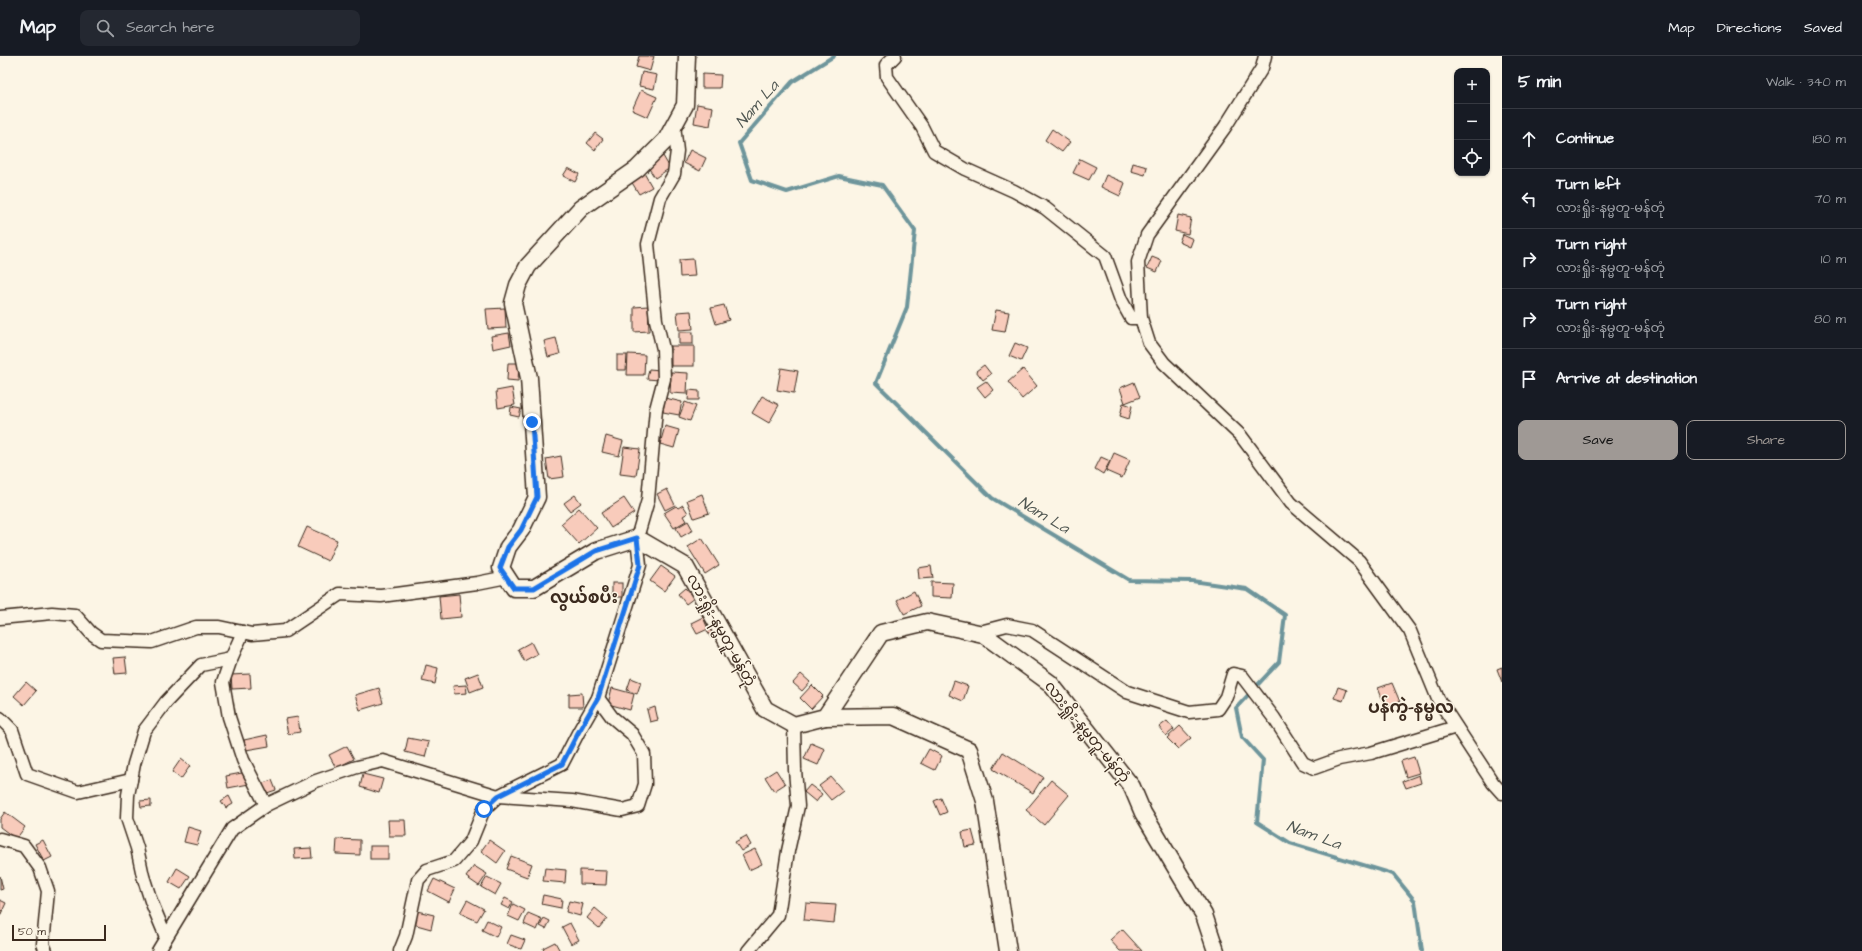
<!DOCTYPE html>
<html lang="en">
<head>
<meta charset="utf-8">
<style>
  :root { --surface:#171b24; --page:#242831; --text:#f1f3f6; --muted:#9ea1a6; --line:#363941; --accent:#9f9995 }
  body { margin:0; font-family:"Architects Daughter","Noto Sans Myanmar",sans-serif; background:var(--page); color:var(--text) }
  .controls { position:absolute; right:12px; top:12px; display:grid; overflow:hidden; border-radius:8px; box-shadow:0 1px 3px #0004 }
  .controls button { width:36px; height:36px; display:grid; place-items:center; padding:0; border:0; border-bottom:1px solid var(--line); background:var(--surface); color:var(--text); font:20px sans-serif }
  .scale { position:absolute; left:12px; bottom:10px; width:94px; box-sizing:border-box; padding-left:4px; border:2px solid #3b2a1e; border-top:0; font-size:11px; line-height:14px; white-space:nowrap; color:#3b2a1e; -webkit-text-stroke:3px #fcf5e5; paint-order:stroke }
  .stop { position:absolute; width:12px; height:12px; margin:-9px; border:3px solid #1a73e8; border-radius:50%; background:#fff }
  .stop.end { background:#1a73e8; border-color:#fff; box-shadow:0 1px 4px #0008 }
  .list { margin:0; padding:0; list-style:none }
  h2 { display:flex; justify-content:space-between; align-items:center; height:52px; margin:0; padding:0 16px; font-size:17px }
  h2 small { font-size:13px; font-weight:400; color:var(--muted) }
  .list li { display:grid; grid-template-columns:26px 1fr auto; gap:12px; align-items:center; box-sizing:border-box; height:60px; padding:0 16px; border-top:1px solid var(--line) }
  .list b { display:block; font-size:15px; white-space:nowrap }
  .list p { margin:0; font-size:13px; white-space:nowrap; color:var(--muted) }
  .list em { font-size:13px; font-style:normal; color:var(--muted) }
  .actions { display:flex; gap:8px; padding:12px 16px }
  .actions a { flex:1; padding:9px 0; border:1px solid var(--accent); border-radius:8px; text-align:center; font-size:14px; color:var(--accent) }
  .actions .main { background:var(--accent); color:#111 }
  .icon { flex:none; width:22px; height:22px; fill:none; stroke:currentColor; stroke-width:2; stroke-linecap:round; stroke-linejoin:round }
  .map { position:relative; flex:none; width:1502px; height:895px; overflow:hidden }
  header { display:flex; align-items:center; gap:24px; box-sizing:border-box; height:56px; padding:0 20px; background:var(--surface); border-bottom:1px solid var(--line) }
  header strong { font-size:19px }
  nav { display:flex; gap:22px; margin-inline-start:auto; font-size:14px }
  .search { width:280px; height:36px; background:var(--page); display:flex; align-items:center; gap:10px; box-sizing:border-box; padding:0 14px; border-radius:8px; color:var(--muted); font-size:15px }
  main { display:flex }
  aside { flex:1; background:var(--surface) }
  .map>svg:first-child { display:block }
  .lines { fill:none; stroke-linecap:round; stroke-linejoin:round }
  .stream { stroke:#6e959b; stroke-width:4 }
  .building { fill:#f8cbbb; stroke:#3b2a1e }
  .minor-casing { stroke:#3b2a1e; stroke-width:15 }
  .major-casing { stroke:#3b2a1e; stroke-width:19 }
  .minor { stroke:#fcf5e5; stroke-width:12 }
  .major { stroke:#fcf5e5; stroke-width:16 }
  .route { stroke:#1a73e8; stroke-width:5 }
  .labels { text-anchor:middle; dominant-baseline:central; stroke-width:3; stroke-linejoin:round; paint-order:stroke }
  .street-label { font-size:15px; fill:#3b2a1e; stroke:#fcf5e5 }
  .water-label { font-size:16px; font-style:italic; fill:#505752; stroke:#fcf5e5 }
  .quarter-label { font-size:17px; font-weight:bold; fill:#3b2a1e; stroke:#fcf5e5 }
</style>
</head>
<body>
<header>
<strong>Map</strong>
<div class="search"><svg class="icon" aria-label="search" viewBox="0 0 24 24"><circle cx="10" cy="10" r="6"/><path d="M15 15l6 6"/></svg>Search here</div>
<nav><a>Map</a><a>Directions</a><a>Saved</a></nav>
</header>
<main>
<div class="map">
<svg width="1502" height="895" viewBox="0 0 1502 895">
  <rect width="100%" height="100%" fill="#fcf5e5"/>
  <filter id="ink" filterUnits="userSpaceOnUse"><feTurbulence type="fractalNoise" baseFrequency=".025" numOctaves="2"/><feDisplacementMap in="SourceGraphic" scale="8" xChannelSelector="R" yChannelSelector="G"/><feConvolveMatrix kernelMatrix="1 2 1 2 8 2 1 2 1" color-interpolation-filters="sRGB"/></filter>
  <g filter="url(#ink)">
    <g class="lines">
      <!-- stream -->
      <path class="stream" d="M834 0 792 26 739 87 752 124 787 136 839 120 882 129 915 175 907 251 876 327 992 442 1129 524 1192 525 1247 533 1285 559 1279 606 1236 652 1242 681 1263 704 1257 766 1290 787 1393 818 1415 845 1422 895"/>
    </g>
    <!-- building -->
    <g class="building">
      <path d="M639 0H654L650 15 636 11Z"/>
      <path d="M642 16 657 19 654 33 639 30Z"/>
      <path d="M702 18 721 19 720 32H702Z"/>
      <path d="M641 34 657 41 648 61 632 54Z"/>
      <path d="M697 48 713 51 710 70 694 67Z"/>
      <path d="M1052 73 1070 86 1062 96 1045 84Z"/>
      <path d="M595 77 603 83 595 94 587 87Z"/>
      <path d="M690 94 706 102 700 115 684 107Z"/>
      <path d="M663 100 670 112 655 122 648 111Z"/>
      <path d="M1080 103 1096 111 1089 124 1073 117Z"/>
      <path d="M1133 107 1147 111 1145 119 1131 115Z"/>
      <path d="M568 112 579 118 575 126 563 120Z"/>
      <path d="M644 117 652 131 639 138 631 125Z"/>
      <path d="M1106 119 1125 127 1120 140 1101 131Z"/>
      <path d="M1178 159 1191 162 1188 178 1175 175Z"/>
      <path d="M1182 178 1193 183 1190 191 1179 186Z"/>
      <path d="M1152 201 1162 205 1157 216 1147 212Z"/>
      <path d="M693 203 695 220 680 221 679 204Z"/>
      <path d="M724 249 729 264 716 268 711 252Z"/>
      <path d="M648 250 649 275 634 276V251Z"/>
      <path d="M505 252 506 272 488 273 486 253Z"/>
      <path d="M996 254 1009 256 1005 276 992 274Z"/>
      <path d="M691 255 693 273 679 274 677 256Z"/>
      <rect x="679" y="276" width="14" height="12"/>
      <path d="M509 277 511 289 493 293 491 280Z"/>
      <path d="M556 282 560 298 548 301 544 285Z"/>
      <path d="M1015 287 1027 292 1021 305 1009 300Z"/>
      <rect x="671" y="290" width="23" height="20"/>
      <path d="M628 298 645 299 644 319H627Z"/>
      <path d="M617 299H627L626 314H617Z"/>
      <path d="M508 307H519L518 325 507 324Z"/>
      <path d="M984 309 991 318 983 324 976 315Z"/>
      <path d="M781 312 798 315 794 337 777 334Z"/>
      <path d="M649 313 660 314 659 324 647 323Z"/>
      <path d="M1023 313 1037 330 1022 343 1008 326Z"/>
      <path d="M671 316 688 317 687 338 670 337Z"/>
      <path d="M986 325 993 334 985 341 977 331Z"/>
      <path d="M1134 326 1140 341 1125 347 1120 332Z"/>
      <path d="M512 332 515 349 498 352 496 335Z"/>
      <path d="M689 334 699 335V344H688Z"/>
      <path d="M762 340 779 349 769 367 752 357Z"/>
      <path d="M665 342 682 346 679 359 663 356Z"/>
      <path d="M685 346 696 350 690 365 679 361Z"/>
      <path d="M1123 347 1132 350 1129 363 1120 360Z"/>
      <path d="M511 351 521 353 519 361 510 359Z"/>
      <path d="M665 370 679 374 674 392 660 388Z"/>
      <path d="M606 380 623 385 619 400 602 396Z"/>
      <path d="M624 391 640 393 636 420 620 418Z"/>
      <path d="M1114 397 1130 404 1122 422 1106 415Z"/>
      <path d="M561 400 564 421 549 423 546 403Z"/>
      <path d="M1101 401 1110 405 1103 418 1095 413Z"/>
      <path d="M667 433 675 449 665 454 657 438Z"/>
      <path d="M702 438 709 457 694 462 687 444Z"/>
      <path d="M575 439 581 447 570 455 564 447Z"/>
      <path d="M624 442 634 457 611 472 601 457Z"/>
      <path d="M683 449 688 457 683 460 686 465 674 472 664 457 676 450 678 452Z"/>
      <path d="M579 452 597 472 579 488 561 468Z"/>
      <path d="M688 465 693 474 681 481 676 472Z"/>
      <path d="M307 471 337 484 328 505 298 491Z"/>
      <path d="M702 482 719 509 705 518 688 491Z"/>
      <path d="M661 510 675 520 664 535 650 525Z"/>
      <path d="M931 510 933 522 919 523 918 512Z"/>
      <path d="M931 526 953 527 952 542 931 541Z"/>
      <rect x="612" y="527" width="10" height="14"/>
      <path d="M685 532 694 542 686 548 678 538Z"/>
      <path d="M914 535 921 550 904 558 897 544Z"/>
      <path d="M459 538 461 561 441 563 439 540Z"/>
      <path d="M703 561 708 573 697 578 691 567Z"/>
      <path d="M716 571 720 578 711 582 707 575Z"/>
      <path d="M531 586 537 598 524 605 518 593Z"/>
      <path d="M125 601 127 617 115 618 113 602Z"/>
      <path d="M426 609 438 612 435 628 422 625Z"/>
      <path d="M1502 611V626L1497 613Z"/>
      <path d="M478 617 483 631 470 636 465 622Z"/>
      <path d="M250 618 251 632 232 633 231 619Z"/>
      <path d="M801 618 810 626 802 635 793 627Z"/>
      <path d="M631 622 641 626 637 638 627 634Z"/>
      <path d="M954 625 968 630 963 645 949 639Z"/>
      <path d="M26 626 36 635 24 649 14 640Z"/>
      <path d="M1392 627 1400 646 1386 652 1378 632Z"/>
      <path d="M466 629 467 637 454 638 453 630Z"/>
      <path d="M812 629 823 640 811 653 800 642Z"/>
      <path d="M1338 631 1347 634 1343 645 1334 642Z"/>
      <path d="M379 632 383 647 360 654 355 639Z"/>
      <path d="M612 632 634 638 630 654 608 648Z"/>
      <path d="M582 637 583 651H569V638Z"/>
      <path d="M655 651 658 664 650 666 647 654Z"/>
      <path d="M298 661 300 676 288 678 285 663Z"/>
      <path d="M1167 665 1174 673 1166 680 1159 671Z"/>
      <path d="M1180 670 1191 682 1178 693 1167 682Z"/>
      <path d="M267 679 269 690 246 694 244 684Z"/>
      <path d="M408 682 429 686 425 701 405 696Z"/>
      <path d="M811 687 825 693 818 709 804 703Z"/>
      <path d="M347 690 354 703 336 712 329 699Z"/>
      <path d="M929 693 942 700 935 714 921 707Z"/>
      <path d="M1003 696 1043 721 1033 737 993 713Z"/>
      <path d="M1414 701 1419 717 1406 721 1401 705Z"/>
      <path d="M181 703 190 710 181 723 172 716Z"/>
      <path d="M776 714 785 728 774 735 765 721Z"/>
      <path d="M247 716 249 728 228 732 226 720Z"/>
      <path d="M363 718 383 723 379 737 360 731Z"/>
      <path d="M1419 719 1421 727 1406 732 1403 725Z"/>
      <path d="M831 721 843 735 831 744 819 730Z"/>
      <path d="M272 724 276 734 264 738 260 728Z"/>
      <path d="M1051 724 1069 739 1044 769 1026 754Z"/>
      <path d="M810 729 822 738 816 746 804 736Z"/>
      <path d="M229 740 233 748 226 752 221 745Z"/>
      <path d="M941 742 947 756 940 759 934 745Z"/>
      <path d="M151 744V750L141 751 140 745Z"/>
      <path d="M5 756 25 771 16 783 0 771V763Z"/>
      <path d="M388 764H405L406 780H389Z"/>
      <path d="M188 771 201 775 197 789 184 786Z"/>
      <path d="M972 774 976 789 965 791 962 776Z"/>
      <path d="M746 780 751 789 741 795 735 786Z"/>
      <path d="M337 783 360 784V799L336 798Z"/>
      <path d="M43 784 52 801 44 805 35 788Z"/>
      <path d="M489 784 505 795 497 807 481 795Z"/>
      <rect x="370" y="790" width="18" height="13"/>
      <path d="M311 792 312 802 295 803 294 793Z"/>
      <path d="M755 793 762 808 749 814 742 799Z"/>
      <path d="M511 800 532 808 527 821 506 813Z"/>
      <path d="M474 810 487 818 479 830 466 821Z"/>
      <path d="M177 812 190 820 181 833 169 826Z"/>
      <path d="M545 812 566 814 565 827 543 825Z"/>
      <path d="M580 814 607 815 606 829 580 828Z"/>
      <path d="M0 820 3 833 0 834Z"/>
      <path d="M487 821 501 828 495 839 481 831Z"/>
      <path d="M434 823 455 833 449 846 428 835Z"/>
      <path d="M543 839 562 843 561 852 541 848Z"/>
      <path d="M505 842 513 846 509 853 501 849Z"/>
      <path d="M0 844 6 847 0 860Z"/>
      <path d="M467 844 484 853 477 865 460 857Z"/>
      <path d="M569 845 583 848 580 860 566 856Z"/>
      <path d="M806 847 836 849 834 867 804 864Z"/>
      <path d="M513 848 525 854 519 865 508 860Z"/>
      <path d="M595 852 607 862 599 872 587 862Z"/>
      <path d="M417 855 434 859 431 873 413 868Z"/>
      <path d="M528 857 542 863 537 874 524 868Z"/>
      <path d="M544 862 550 865 546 873 540 870Z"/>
      <path d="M487 864 501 871 496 881 482 874Z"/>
      <path d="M570 867 579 884 571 888 562 871Z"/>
      <path d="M1122 873 1142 895H1120L1110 884Z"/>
      <path d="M511 879 525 884 521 893 507 888Z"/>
      <path d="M555 886 560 895H544L543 892Z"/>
    </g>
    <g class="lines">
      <defs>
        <g id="minor">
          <path d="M895 0 886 9 887 21 922 71 934 95 965 113 1014 135 1045 152 1105 200 1121 244 1131 262H1141"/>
          <path d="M1265 0 1262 12 1225 71 1147 179 1138 206 1141 262 1149 287 1164 307 1241 380 1291 447 1359 505 1410 575 1438 643 1493 727 1502 737"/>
          <path d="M0 562 52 557 75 559 91 577 101 584 152 586 196 571H219L252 578 285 575 340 538 381 540 477 527 507 521"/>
          <path d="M243 576 231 603 223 626 229 661 243 704 266 749"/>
          <path d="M976 577 1007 569 1032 574 1127 636 1189 656 1218 653 1226 641 1233 618 1242 620 1274 662 1303 707 1314 712 1339 703 1371 697 1456 671"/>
          <path d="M0 662 12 674 27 718 78 736 131 724"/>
          <path d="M0 783 24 790 40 812 48 835 43 888 46 895"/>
          <path d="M166 881 151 845 143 820 137 792 127 762 128 739 134 708 144 675 166 646 201 609 231 603"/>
          <path d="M158 895 232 773 266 749 316 725 357 711 383 705 498 740 572 745 622 754 638 750 645 728 644 698 632 678 612 661 598 642"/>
          <path d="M400 895 406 880 418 824 427 814 454 805 471 785 484 753 498 740 562 708 578 677 598 642 640 509 637 482 648 444 656 353 664 323 663 293 656 264 648 188 660 142 674 118 677 95 674 69"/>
          <path d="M748 895 778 859 788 795 798 750 795 714 794 669"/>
        </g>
        <g id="major">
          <path d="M687 0 685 49 666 84 637 113 581 152 528 210 518 229 513 247 529 322 537 441 521 474 508 491 501 512 514 532H534L596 495 637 482 685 510 765 653 794 669 825 661 881 577 927 566 983 578 1050 627 1132 731 1143 757 1204 859 1216 895"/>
          <path d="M825 661 893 660 969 694 985 745 1008 895"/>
        </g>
      </defs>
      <!-- minor casing -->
      <use href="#minor" class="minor-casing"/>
      <!-- major casing -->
      <use href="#major" class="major-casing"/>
      <!-- minor -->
      <use href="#minor" class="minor"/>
      <!-- major -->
      <use href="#major" class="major"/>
    </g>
  </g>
  <g class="lines" filter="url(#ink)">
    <!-- route -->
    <path class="route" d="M484 753 498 740 562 708 578 677 598 642 640 509 637 482 596 495 534 532H514L500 512 508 491 521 474 537 441 532 366"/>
  </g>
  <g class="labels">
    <!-- street labels -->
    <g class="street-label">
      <text transform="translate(721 574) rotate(61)">လားရှိုး-နမ္မတူ-မန်တုံ</text>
      <text transform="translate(1087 676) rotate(51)">လားရှိုး-နမ္မတူ-မန်တုံ</text>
    </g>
    <!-- water labels -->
    <g class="water-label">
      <text transform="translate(757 48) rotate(-49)">Nam La</text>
      <text transform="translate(1044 459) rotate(31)">Nam La</text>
      <text transform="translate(1314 779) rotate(20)">Nam La</text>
    </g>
    <!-- quarter labels -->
    <g class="quarter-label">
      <text x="584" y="542">လွယ်စပီး</text>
      <text x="1411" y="652">ပန်ကွဲ-နမ္မလ</text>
    </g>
  </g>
</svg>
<div class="controls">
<button>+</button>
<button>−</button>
<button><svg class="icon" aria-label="locate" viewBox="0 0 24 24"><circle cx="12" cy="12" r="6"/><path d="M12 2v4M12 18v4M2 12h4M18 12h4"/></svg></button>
</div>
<div class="scale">50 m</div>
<div class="stop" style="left:484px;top:753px"></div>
<div class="stop end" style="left:532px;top:366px"></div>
</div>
<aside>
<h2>5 min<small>Walk · 340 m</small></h2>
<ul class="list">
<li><svg class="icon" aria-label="ahead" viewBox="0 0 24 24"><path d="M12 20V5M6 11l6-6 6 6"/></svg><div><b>Continue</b></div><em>180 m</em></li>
<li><svg class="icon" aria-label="left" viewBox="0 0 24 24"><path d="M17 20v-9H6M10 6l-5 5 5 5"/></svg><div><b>Turn left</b><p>လားရှိုး-နမ္မတူ-မန်တုံ</p></div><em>70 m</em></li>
<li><svg class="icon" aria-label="right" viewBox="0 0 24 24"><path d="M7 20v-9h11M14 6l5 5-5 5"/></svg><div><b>Turn right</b><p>လားရှိုး-နမ္မတူ-မန်တုံ</p></div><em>10 m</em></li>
<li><svg class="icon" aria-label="right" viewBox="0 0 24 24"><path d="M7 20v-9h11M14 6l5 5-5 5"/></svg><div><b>Turn right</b><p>လားရှိုး-နမ္မတူ-မန်တုံ</p></div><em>80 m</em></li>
<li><svg class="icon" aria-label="arrive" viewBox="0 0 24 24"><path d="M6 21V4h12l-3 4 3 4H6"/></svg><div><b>Arrive at destination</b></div></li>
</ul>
<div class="actions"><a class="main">Save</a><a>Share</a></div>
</aside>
</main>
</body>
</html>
